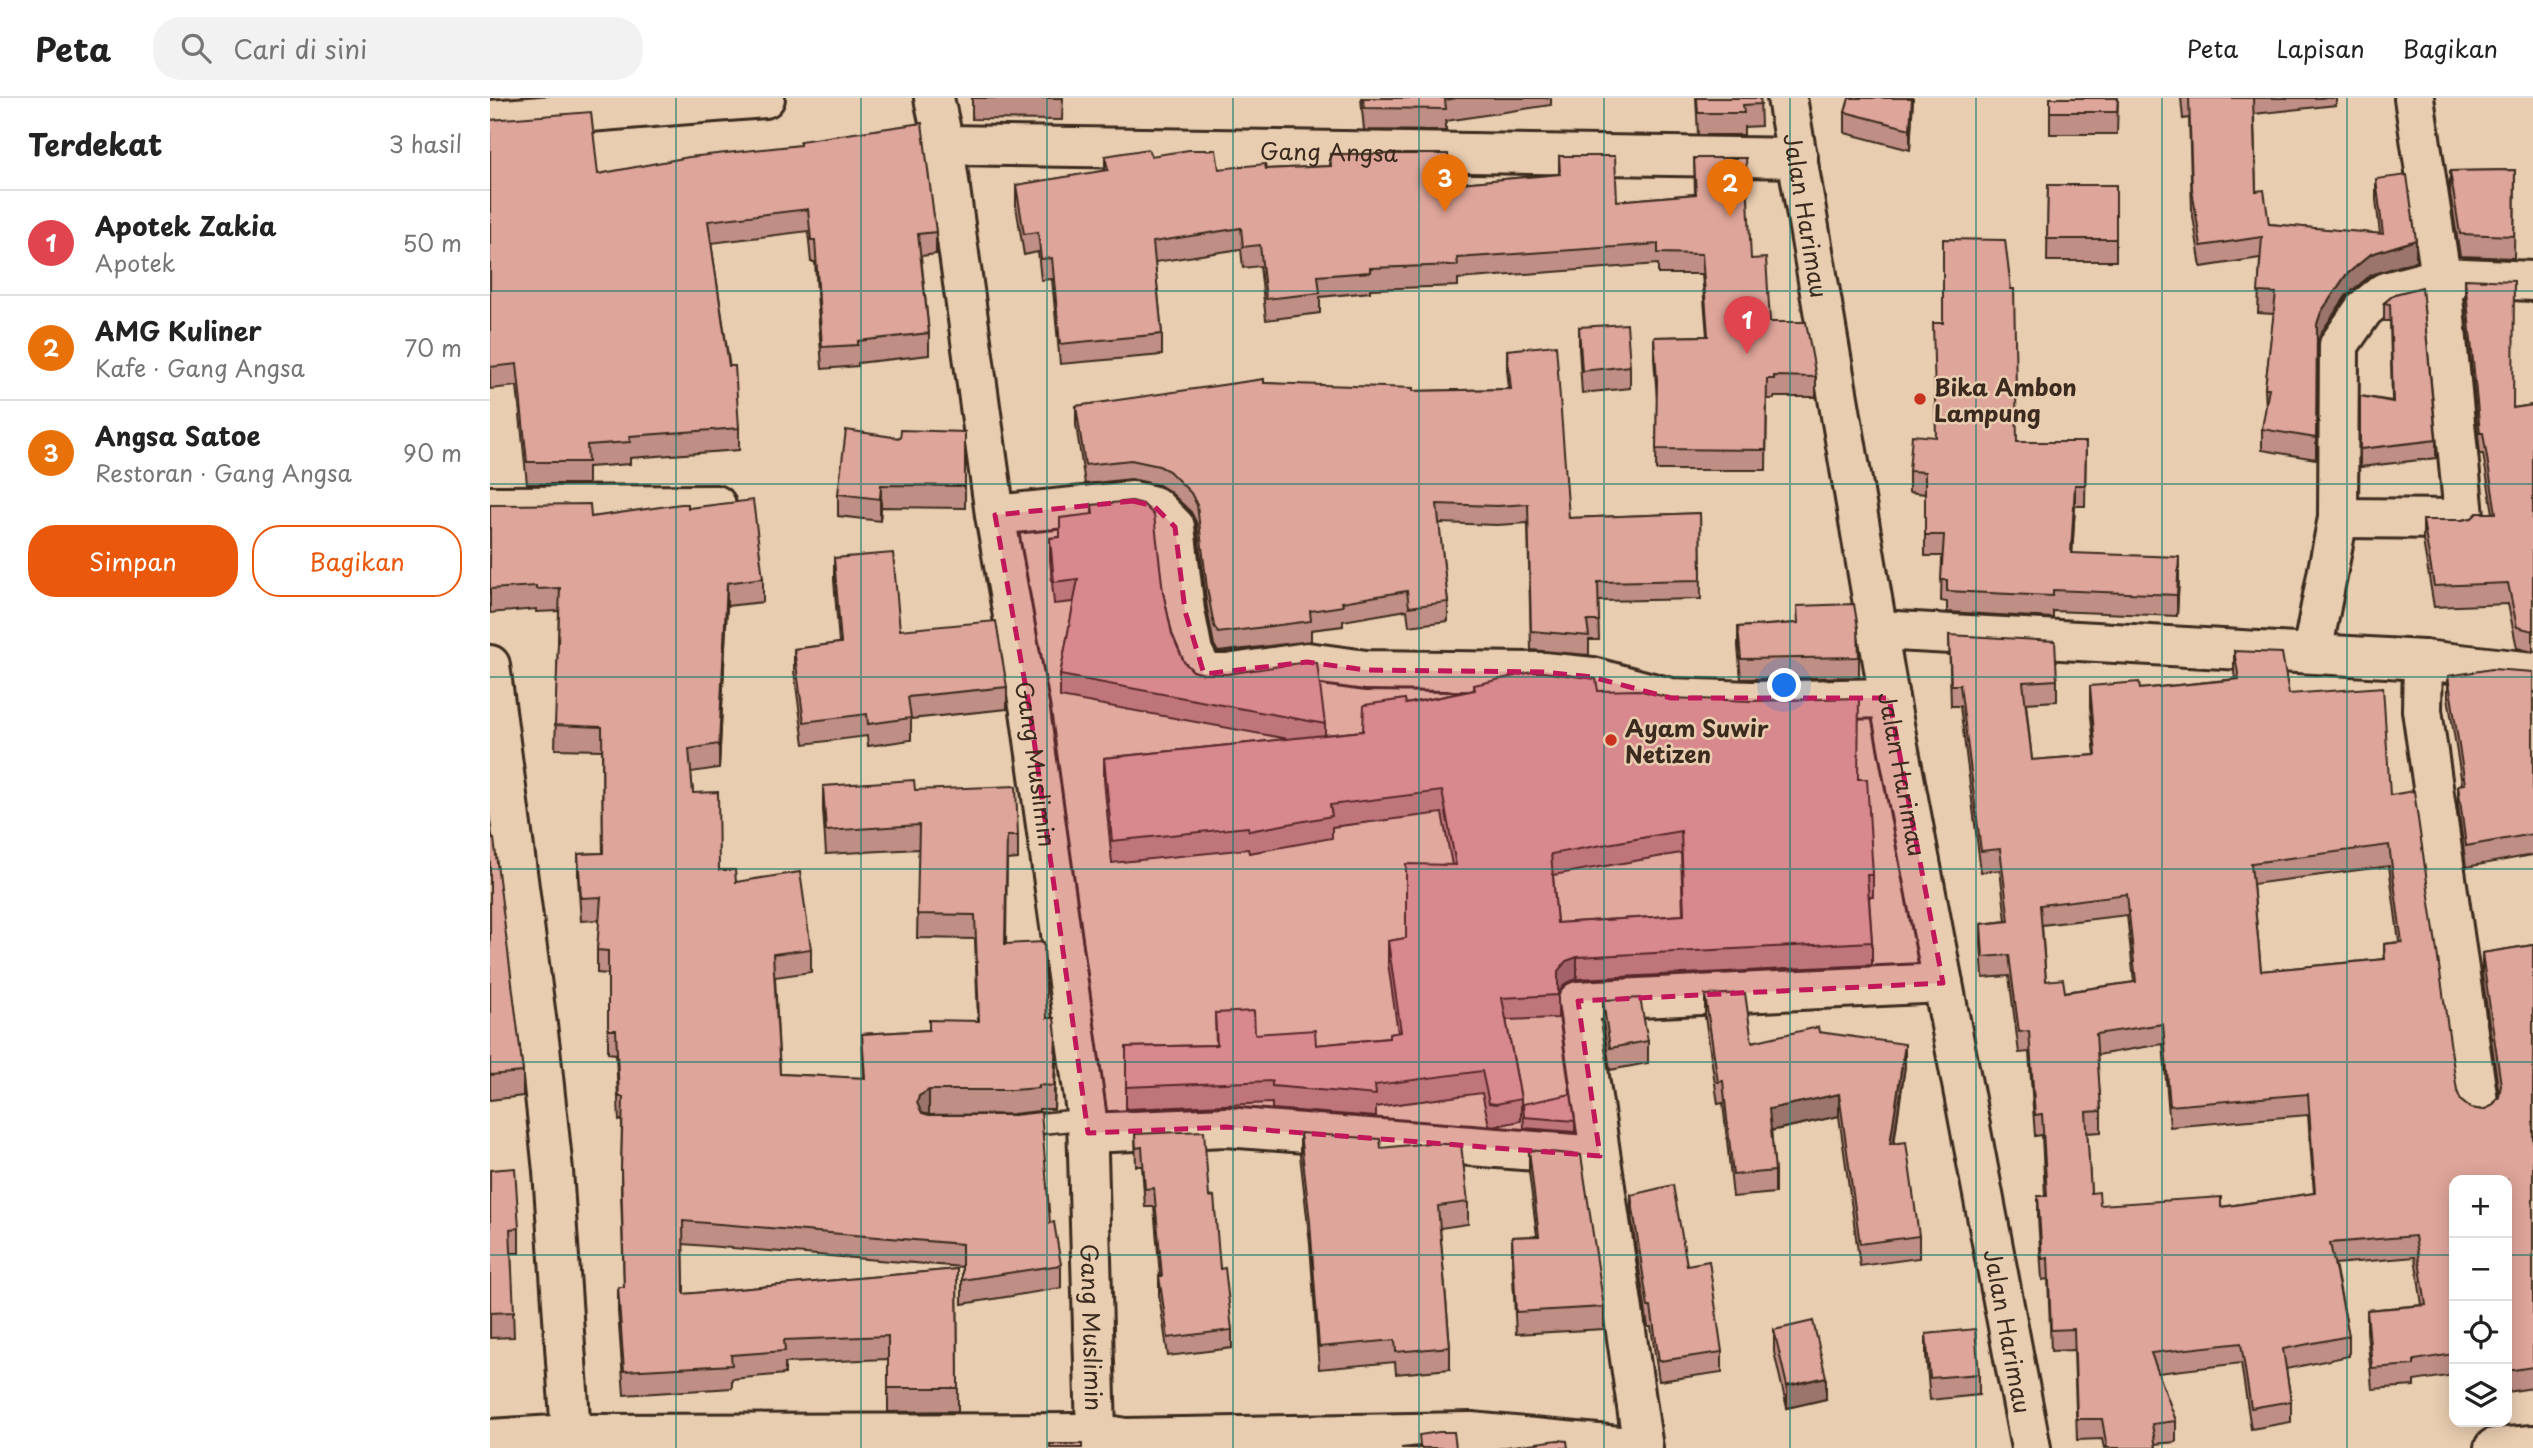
<!DOCTYPE html>
<html lang="id">
<head>
<meta charset="utf-8">
<style>
  :root { --surface:#fff; --page:#f2f2f2; --text:#222; --muted:#767676; --line:#e0e0e0; --accent:#ea580c }
  body { margin:0; font-family:"Playpen Sans",sans-serif; background:var(--page); color:var(--text) }
  .controls { position:absolute; right:21px; bottom:21px; display:grid; overflow:hidden; border-radius:14px; box-shadow:0 4px 18px #0003 }
  .controls button { width:63px; height:63px; display:grid; place-items:center; padding:0; border:0; border-bottom:2px solid var(--line); background:var(--surface); color:var(--text); font:35px sans-serif }
  .you { position:absolute; left:1295px; top:588px; width:24px; height:24px; margin:-18px; border:5px solid #fff; border-radius:50%; background:#1a73e8; box-shadow:0 0 0 10px #1a73e833 }
  .badge { display:grid; place-items:center; width:46px; height:46px; border-radius:50%; background:var(--accent); color:#fff; font-size:23px; font-weight:700 }
  .pin { position:absolute; translate:-50% -58px; filter:drop-shadow(0 2px 4px #0008) }
  .pin::after { content:''; position:absolute; top:37px; width:24px; height:21px; background:inherit; clip-path:polygon(0 0,100% 0,50% 100%) }
  .list { margin:0; padding:0; list-style:none }
  h2 { display:flex; justify-content:space-between; align-items:center; height:91px; margin:0; padding:0 28px; font-size:30px }
  h2 small { font-size:23px; font-weight:400; color:var(--muted) }
  .list li { display:grid; grid-template-columns:46px 1fr auto; gap:21px; align-items:center; box-sizing:border-box; height:105px; padding:0 28px; border-top:2px solid var(--line) }
  .list b { display:block; font-size:26px; white-space:nowrap }
  .list p { margin:0; font-size:23px; white-space:nowrap; color:var(--muted) }
  .list em { font-size:23px; font-style:normal; color:var(--muted) }
  .actions { display:flex; gap:14px; padding:21px 28px }
  .actions a { flex:1; padding:16px 0; border:2px solid var(--accent); border-radius:28px; text-align:center; font-size:24px; color:var(--accent) }
  .actions .main { background:var(--accent); color:#fff }
  .icon { flex:none; width:38px; height:38px; fill:none; stroke:currentColor; stroke-width:2; stroke-linecap:round; stroke-linejoin:round }
  .map { position:relative; flex:none; width:2043px; height:1350px; overflow:hidden }
  header { display:flex; align-items:center; gap:42px; box-sizing:border-box; height:98px; padding:0 35px; background:var(--surface); border-bottom:2px solid var(--line) }
  header strong { font-size:33px }
  nav { display:flex; gap:38px; margin-inline-start:auto; font-size:24px }
  .search { width:490px; height:63px; background:var(--page); display:flex; align-items:center; gap:18px; box-sizing:border-box; padding:0 24px; border-radius:28px; color:var(--muted); font-size:26px }
  main { display:flex }
  aside { flex:1; background:var(--surface) }
  .map>svg:first-child { display:block }
  .lines { fill:none; stroke-linecap:round; stroke-linejoin:round }
  .service-casing { stroke:#3b2a1e; stroke-width:24 }
  .minor-casing { stroke:#3b2a1e; stroke-width:44 }
  .service { stroke:#e9cdb0; stroke-width:19 }
  .minor { stroke:#e9cdb0; stroke-width:38 }
  .wall { fill:#bf8e84; stroke:#3b2a1e; stroke-width:2; fill-rule:evenodd }
  .shaded-wall { fill:#9b746c; stroke:#3b2a1e; stroke-width:2 }
  .building { fill:#dea59a; stroke:#3b2a1e; stroke-width:2; fill-rule:evenodd }
  .marked { fill:#c2185b; fill-opacity:0.2; stroke:#c2185b; stroke-width:5; stroke-dasharray:14 9; stroke-linejoin:round }
  .grid { fill:none; stroke:#0f766e; stroke-width:2; stroke-opacity:0.55 }
  .poi-dot { fill:#c8321e; stroke:#e9cdb0; stroke-width:2.5 }
  .labels { text-anchor:middle; dominant-baseline:central; stroke-width:5; stroke-linejoin:round; paint-order:stroke }
  .street-label { font-size:23px; fill:#3b2a1e; stroke:#e9cdb0 }
  .poi-label { font-size:23px; font-weight:bold; fill:#3b2a1e; stroke:#e9cdb0; text-anchor:start }
</style>
</head>
<body>
<header>
<strong>Peta</strong>
<div class="search"><svg class="icon" aria-label="search" viewBox="0 0 24 24"><circle cx="10" cy="10" r="6"/><path d="M15 15l6 6"/></svg>Cari di sini</div>
<nav><a>Peta</a><a>Lapisan</a><a>Bagikan</a></nav>
</header>
<main>
<aside>
<h2>Terdekat<small>3 hasil</small></h2>
<ul class="list">
<li><span class="badge" style="background:#e0444e">1</span><div><b>Apotek Zakia</b><p>Apotek</p></div><em>50 m</em></li>
<li><span class="badge" style="background:#e8710a">2</span><div><b>AMG Kuliner</b><p>Kafe · Gang Angsa</p></div><em>70 m</em></li>
<li><span class="badge" style="background:#e8710a">3</span><div><b>Angsa Satoe</b><p>Restoran · Gang Angsa</p></div><em>90 m</em></li>
</ul>
<div class="actions"><a class="main">Simpan</a><a>Bagikan</a></div>
</aside>
<div class="map">
<svg width="2043" height="1350" viewBox="0 0 2043 1350">
  <rect width="100%" height="100%" fill="#e9cdb0"/>
  <filter id="ink" filterUnits="userSpaceOnUse"><feTurbulence type="fractalNoise" baseFrequency=".0143" numOctaves="2"/><feDisplacementMap in="SourceGraphic" scale="14" xChannelSelector="R" yChannelSelector="G"/><feConvolveMatrix kernelMatrix="1 2 1 2 8 2 1 2 1" color-interpolation-filters="sRGB"/></filter>
  <g filter="url(#ink)">
    <g class="lines">
      <defs>
        <path id="service" d="M525 1028 597 1021"/>
        <g id="minor">
          <path id="s1" d="M444 0 454 47 505 417 540 613 597 1021 606 1335"/>
          <path id="s2" d="M1297 0 1399 600 1541 1350"/>
          <path d="M0 22 275 0"/>
          <path id="s3" d="M454 47 1308 60"/>
          <path d="M0 408 226 407"/>
          <path d="M505 417 643 403 664 408 685 429 695 513 703 554 714 576H737L817 564 876 572 1054 574 1102 579 1181 600 1262 603 1399 600"/>
          <path d="M1848 420 1972 421 1974 418 1951 179 1924 0"/>
          <path d="M1388 532 1933 562"/>
          <path d="M1822 555 1848 420 1849 247 1874 211 1895 194 1951 179 2043 183"/>
          <path d="M0 567 50 950 63 1073 81 1336"/>
          <path d="M1989 1011 1932 612 1933 562 2043 574"/>
          <path d="M598 1035 736 1029 1110 1058"/>
          <path d="M0 1341 81 1336 606 1335 635 1340 981 1334 1151 1350"/>
          <path d="M1153 1350 1088 903 1453 885"/>
          <path d="M2004 1350 2043 1347"/>
        </g>
      </defs>
      <!-- service casing -->
      <use href="#service" class="service-casing"/>
      <!-- minor casing -->
      <use href="#minor" class="minor-casing"/>
      <!-- service -->
      <use href="#service" class="service"/>
      <!-- minor -->
      <use href="#minor" class="minor"/>
    </g>
    <!-- wall -->
    <g class="wall">
      <path d="M482 0H573L572 22 482 21Z"/>
      <path d="M871 0H1061V7L956 23V33L874 32Z"/>
      <path d="M1206 0H1270L1271 28 1254 29V37H1208Z"/>
      <path d="M1423 0 1420 52 1355 35V14Z"/>
      <path d="M1560 0H1628L1627 36H1560Z"/>
      <path d="M1691 0H1846V7L1764 16 1766 93 1779 126 1890 136 1886 102V81L1926 163 1881 177 1856 198 1831 235 1827 247 1826 361 1772 352V331L1776 311 1775 290 1784 216 1768 215 1770 160 1711 169 1702 112 1699 20 1693 21Z"/>
      <path d="M0 22 108 76 446 134V156L431 158 439 235V257L368 265V268L332 271 325 164H321L318 133 221 145 249 330V352L140 360V366L98 369V386H37L27 288 0 291Z"/>
      <path d="M840 56 960 86 1069 76V58L1127 103 1205 96 1204 60 1261 161 1280 224 1326 279V299H1284V301H1277L1276 372H1166L1167 302 1164 260V239L1217 238 1212 176H1168V166L968 181V188L880 191V194L830 199V215L776 222 770 168 753 170 751 151 665 164 672 236V257L570 266 562 181 551 182 548 154 534 157 526 108V87L615 73V58H661L729 71H776L840 68Z"/>
      <path d="M2025 72 2024 160 1970 158 1960 95V73Z"/>
      <path d="M1558 87H1626V163H1557Z"/>
      <path d="M1975 181 2023 310 2043 307V554L2027 550 2018 506 1944 509 1933 443V422H1972L2003 415 1993 356H1990L1975 202Z"/>
      <path d="M1905 196 1946 342V360L1870 369V298L1902 303 1900 223H1894V205Z"/>
      <path d="M1089 229 1140 268V290L1092 295 1089 251Z"/>
      <path d="M1017 252 1079 420 1210 415 1211 501 1108 503 1109 542H1099V557L1041 552 1038 425 1007 427 949 425 958 504V523L919 528 917 512 853 523V528L821 532V543L728 554 724 547 717 510 707 426 701 414 679 393 669 387 641 381 595 386 586 327V308L774 285 923 293 1019 291 1017 271Z"/>
      <path d="M475 334V410L391 409 390 423 348 418V396Z"/>
      <path d="M1527 344H1596L1595 408H1585L1582 455 1689 480 1687 518 1563 513V520L1457 514V504L1451 503 1452 458H1435V396L1419 394V373Z"/>
      <path d="M0 407 101 419 198 410 273 480V504L237 508 229 670 201 674 203 695 229 772 246 784 321 851V874L285 879 290 976 374 980 372 936 439 932 488 923 485 841 427 840 429 751 336 756 333 711V688L425 692 528 738V761L517 762 516 846 557 920 566 960 564 1011H549V1013L523 1016 438 1017 560 1125 571 1167V1190L472 1206V1169L193 1146 194 1196 467 1171 468 1313 398 1314V1261L295 1265V1276L242 1281V1290L134 1297 128 1213V1189H134L131 1094 132 1022 129 1023 126 956 118 955V876L107 875V852L110 822 91 823 88 780V756L113 755 112 652 65 651 69 513 46 514V511L0 515Z"/>
      <path d="M602 407 673 494 682 536 694 564 703 573 835 626V637L873 633 916 606 984 592V587L1108 593 1368 681 1383 777V799H1379L1382 844V867L1087 881 1076 885 1068 894V920L1016 922 1031 1001V1023L1006 1028 999 1027 992 995 886 1009V1019L782 1011V1005L636 1011V949L726 947 725 915 765 936 826 947 899 940V936L908 935 898 865V843L916 840 962 767 952 715 842 729V740L759 755 758 751 622 765 614 682V660L798 641 570 599V577L584 504 564 506 560 462V440L570 439 602 416ZM1191 755 1193 817 1067 825 1063 777Z"/>
      <path d="M344 460 410 532 517 589V611L421 621V642L378 648 377 638 314 646 304 573V551L349 545 344 482Z"/>
      <path d="M1307 525 1369 559V579L1251 581 1248 549V529Z"/>
      <path d="M1459 537 1567 582V603L1536 605 1542 662 1605 657 1600 609V588L1650 591 1745 581 1744 574V553L1799 596 1900 697 1967 993 1971 1003 1980 1010 1993 1012 2002 1008 2009 997 1992 876V855L2043 847V1290L2017 1294V1082H1964V1277L1924 1283V1288L1882 1291 1877 1233V1212L1932 1207 1925 1159 1845 1166 1859 1238V1258L1796 1271 1801 1303V1324L1761 1331 1751 1265 1668 1275 1686 1323V1344L1665 1346 1666 1350H1614L1612 1341 1587 1342 1584 1252 1561 1253 1558 1181 1552 1182 1548 1119V1098H1555L1552 1037 1545 1038 1539 954 1529 955 1519 878 1493 880 1491 846V826L1516 823 1510 772 1491 774 1470 608H1461ZM1899 768 1909 844 1894 846V861L1771 873 1763 786ZM1637 817 1644 884 1575 894 1556 883 1552 827ZM1673 946 1680 1029 1818 1017 1824 1095 1731 1109 1610 1107 1601 1095 1597 1035 1611 1034V1013L1607 957Z"/>
      <path d="M2043 574V757L1976 769 1968 708V687L1972 686 1958 599V578Z"/>
      <path d="M0 741 33 974V998L0 1002Z"/>
      <path d="M1215 897 1262 944 1329 934 1415 968 1404 1046 1429 1138V1160L1370 1168 1349 1018 1281 1033 1285 1073V1095L1243 1099 1233 1005 1228 1006 1215 919Z"/>
      <path d="M1113 902 1158 943V965L1120 972 1113 924Z"/>
      <path d="M1033 1006 1085 1023V1034L1034 1030Z"/>
      <path d="M810 1035 891 1050 978 1104V1126L950 1130 960 1249V1271L906 1276 905 1264 829 1271 820 1146 810 1057Z"/>
      <path d="M645 1036 719 1099 730 1171 742 1232V1250L678 1258 669 1197V1178H670L664 1109H655L652 1068H646Z"/>
      <path d="M1039 1052 1114 1209V1231L1026 1236 1022 1161V1139L1047 1138 1039 1074Z"/>
      <path d="M0 1072 29 1130V1155H21L24 1239 0 1240Z"/>
      <path d="M1141 1097 1197 1167 1232 1254V1274L1169 1283 1161 1229H1158L1141 1117Z"/>
      <path d="M1284 1232 1336 1301 1297 1310 1284 1254Z"/>
      <path d="M1436 1236 1489 1276V1297L1440 1302 1436 1258Z"/>
    </g>
    <!-- shaded-wall -->
    <g class="shaded-wall">
      <path d="M1422 0H1423L1420 52V31Z"/>
      <path d="M1926 142V163L1881 177 1856 198 1831 235 1827 247 1826 361 1827 226 1831 214 1856 177 1881 156Z"/>
      <path d="M391 387V409L390 423V401Z"/>
      <path d="M1585 387V408L1581 477V455Z"/>
      <path d="M1689 459V480L1687 518V497Z"/>
      <path d="M237 485V508L229 670V646Z"/>
      <path d="M1087 859V881L1076 885 1068 895V873L1076 863Z"/>
      <path d="M566 937V960L564 1011V988Z"/>
      <path d="M1415 946V968L1400 1068V1046Z"/>
      <path d="M439 992V1016L429 1021 427 1005 429 998Z"/>
      <path d="M1349 996V1018L1279 1033V1011Z"/>
      <path d="M1336 1279V1301L1297 1310V1288Z"/>
    </g>
    <!-- building -->
    <g class="building">
      <path d="M873 0H967L955 2 956 11 874 10Z"/>
      <path d="M1207 0H1270L1271 6 1253 7 1254 15H1208Z"/>
      <path d="M1359 0H1422L1420 31 1355 14Z"/>
      <path d="M1560 0H1628L1627 14H1560Z"/>
      <path d="M1699 0H1763L1766 93 1774 92 1779 126 1893 136 1886 81 1917 77 1926 142 1881 156 1856 177 1831 214 1827 226 1826 340 1772 331 1779 290H1775L1786 195 1768 194 1772 139 1711 148 1702 91Z"/>
      <path d="M101 14 108 76 199 59 310 47V43L432 25 446 134 428 136 439 235 368 243V247L332 249 325 142H321L318 111 218 123 239 268H245L249 330 140 338V344L97 347 98 364H37L27 266 0 269V22Z"/>
      <path d="M658 51 661 58 699 52H726L729 71 775 66 776 71 841 68 840 56H958L960 86 1070 76 1069 58H1125L1127 103 1206 96 1204 60H1256L1261 161 1276 160 1280 224H1316L1326 279 1284 278V281H1277L1276 352 1166 351 1167 282 1164 239 1218 238 1212 156 1168 155V146L967 160 968 167 880 170V174L828 178 830 195 776 201 770 147 753 149 751 130 663 144 672 236 570 246 562 160 551 161 548 134 534 136 526 87 618 72 615 58Z"/>
      <path d="M2025 72 2024 138 1970 136 1960 73Z"/>
      <path d="M1558 87H1626V141H1557Z"/>
      <path d="M1453 141 1515 142 1521 191H1524L1527 344H1596L1595 387H1585L1581 455 1689 459 1687 497 1563 492V498L1457 493V482H1451L1454 437H1435V374L1419 373 1422 337 1446 339 1443 225H1453Z"/>
      <path d="M1975 181 2024 183 2023 310 2043 307V533L2027 529 2018 485 1944 488 1933 422H1972L1982 420 1987 415H2006L1993 335H1990Z"/>
      <path d="M1932 189 1946 342 1870 351V298L1903 304 1900 206 1894 205 1905 196Z"/>
      <path d="M1137 226 1140 268 1092 273 1089 229Z"/>
      <path d="M1066 247 1079 420 1210 415 1211 482 1108 484 1109 523H1097L1099 538 1041 533 1038 406 1007 408 947 406 958 504 919 509 917 493 852 504 853 508 820 513 821 523 728 535 724 528 717 490 707 407 701 395 679 373 669 368 641 362 595 367 586 308 774 281V285L923 290V293L1021 291 1017 252Z"/>
      <path d="M356 332 410 340 411 332 475 334V388L391 387 390 401 348 396Z"/>
      <path d="M263 402 273 480 237 485 229 646 199 651 203 695 228 694 229 772H245L246 784 310 774 321 851 283 856 290 976 375 980 372 936 439 932V922L489 923 485 817 427 816 429 727 336 733 333 688 424 682 425 692 526 688 528 738H517L515 846 554 844 557 920H564L566 937 564 988 549 987V990L523 992H439L429 998 427 1005 432 1015 439 1017H524L551 1014 560 1125 564 1124 571 1167 472 1182V1146L193 1123 194 1196 467 1171 468 1290H398V1238L294 1242 295 1253 241 1257 242 1267 134 1273 128 1189H134L131 1071 133 999H129L126 932H118V853L107 852 111 799 91 800 88 756 113 755 112 629 65 627 70 490 46 491V488L0 491V407L100 406 101 419 191 406H198V410Z"/>
      <path d="M642 403 653 406 664 417 673 494 682 536 694 564 703 573 714 576H737L817 564 827 565 835 626 570 577 588 481 564 484 560 440 570 439V420L603 416 602 407Z"/>
      <path d="M403 455 410 532 506 523 517 589 418 599 421 620 378 626 377 616 314 624 304 551 351 545 344 460Z"/>
      <path d="M1364 506 1368 530 1369 559 1251 561 1248 529 1308 525 1307 508Z"/>
      <path d="M1459 537 1565 543 1567 582 1533 584 1542 662 1606 657 1600 588 1649 584 1650 591 1749 581 1744 553 1792 555 1799 596 1893 589 1900 697 1924 693 1967 993 1971 1003 1980 1010 1993 1012 2002 1008 2009 999 2011 987 1992 855 2043 847V1269L2017 1273V1082H1964V1256L1924 1262V1267L1882 1270 1877 1212 1936 1207 1925 1138 1840 1145 1859 1238 1793 1251 1801 1303 1761 1310 1751 1245 1661 1255 1686 1323 1662 1326 1666 1350H1617L1612 1321H1587L1584 1231 1561 1232 1558 1160 1552 1161 1548 1098H1557L1552 1016 1545 1017 1539 933 1529 934 1519 857 1493 859 1491 826 1519 823 1510 751 1491 753 1470 587H1461ZM1899 747 1912 844 1894 846 1895 861 1771 873 1761 765ZM1637 796 1646 884 1575 894 1573 881 1556 883 1550 807ZM1673 926 1680 1008 1818 996 1825 1095 1731 1109V1099L1610 1107 1609 1094 1601 1095 1596 1014 1611 1013 1606 936Z"/>
      <path d="M2002 571 2043 574V736L1976 748 1968 687 1975 686 1958 578Z"/>
      <path d="M1042 574H1053L1106 581 1108 593 1148 592 1180 600 1262 603 1369 600 1368 681H1377L1383 777H1377L1382 844 1087 859 1076 863 1068 873V897L1012 900 1031 1001 1006 1006 999 1005 992 973 885 987 886 997 782 988V983L636 989V949L727 947 725 915 764 913 765 936 825 932 826 947 899 940V936L911 934 898 843 916 840V766L966 767 952 693 840 707 842 718 759 733 758 729 622 743 614 660 873 633 874 607 915 601 916 606 985 592 984 587ZM1191 733 1194 817 1067 825 1061 756Z"/>
      <path d="M0 741H4L33 974 0 977Z"/>
      <path d="M1255 895 1262 944 1328 929 1329 934 1415 946 1400 1046 1416 1044 1429 1138 1370 1146 1349 996 1279 1011 1285 1073 1243 1077 1233 983 1228 984 1215 897Z"/>
      <path d="M1150 900 1158 943 1120 950 1113 902Z"/>
      <path d="M1081 996 1085 1023 1034 1019 1033 1006Z"/>
      <path d="M714 1033 719 1099 724 1098 730 1171 735 1170 742 1232 678 1240 669 1178H672L664 1090 655 1091 652 1049 646 1050 645 1036Z"/>
      <path d="M810 1035 890 1041 891 1050 939 1045 971 1047 978 1104 948 1108 960 1249 906 1254 905 1242 829 1249 820 1124Z"/>
      <path d="M1039 1052 1091 1057 1114 1209 1026 1214 1022 1139 1049 1138Z"/>
      <path d="M25 1070 29 1130 20 1131 24 1214 0 1215V1072Z"/>
      <path d="M1183 1087 1197 1167 1219 1163 1232 1254 1169 1263 1161 1209H1158L1141 1097Z"/>
      <path d="M1323 1223 1336 1279 1297 1288 1284 1232Z"/>
      <path d="M1485 1231 1489 1276 1440 1280 1436 1236Z"/>
      <path d="M949 1334H964L966 1350H911L930 1348 929 1337Z"/>
      <path d="M1068 1342 1077 1343 1078 1350H1009Z"/>
      <rect x="560" y="1346" width="32" height="4"/>
    </g>
  </g>
  <!-- marked area -->
  <path class="marked" d="M643 403 664 408 685 429 695 513 714 576 817 564 876 572 1054 574 1102 579 1181 600H1399L1453 885 1088 903 1110 1058 736 1029 598 1035 540 613 505 417Z"/>
  <!-- grid -->
  <path class="grid" d="M186 0V1350M371 0V1350M557 0V1350M743 0V1350M929 0V1350M1114 0V1350M1300 0V1350M1486 0V1350M1672 0V1350M1857 0V1350M0 193H2043M0 386H2043M0 579H2043M0 771H2043M0 964H2043M0 1157H1964M2017 1157H2043"/>
  <!-- markers -->
  <g class="poi-dot">
    <circle cx="1430" cy="301" r="7"/>
    <circle cx="1121" cy="642" r="7"/>
  </g>
  <g class="labels">
    <!-- street labels -->
    <g class="street-label">
      <text stroke="none"><textPath href="#s3" startOffset="385">Gang Angsa</textPath></text>
      <text stroke="none"><textPath href="#s2" startOffset="119">Jalan Harimau</textPath></text>
      <text stroke="none"><textPath href="#s1" startOffset="674">Gang Muslimin</textPath></text>
      <text stroke="none"><textPath href="#s2" startOffset="686">Jalan Harimau</textPath></text>
      <text stroke="none"><textPath href="#s1" startOffset="1241">Gang Muslimin</textPath></text>
      <text stroke="none"><textPath href="#s2" startOffset="1253">Jalan Harimau</textPath></text>
    </g>
    <!-- poi labels -->
    <g class="poi-label">
      <text x="1444" y="288">Bika Ambon<tspan x="1444" dy="26">Lampung</tspan></text>
      <text x="1135" y="629">Ayam Suwir<tspan x="1135" dy="26">Netizen</tspan></text>
    </g>
  </g>
</svg>
<div class="controls">
<button>+</button>
<button>−</button>
<button><svg class="icon" aria-label="locate" viewBox="0 0 24 24"><circle cx="12" cy="12" r="6"/><path d="M12 2v4M12 18v4M2 12h4M18 12h4"/></svg></button>
<button><svg class="icon" aria-label="layers" viewBox="0 0 24 24"><path d="M12 4l9 5-9 5-9-5zM3 14l9 5 9-5"/></svg></button>
</div>
<div class="you"></div>
<div class="pin badge" style="left:1257px;top:256px;background:#e0444e">1</div>
<div class="pin badge" style="left:1240px;top:119px;background:#e8710a">2</div>
<div class="pin badge" style="left:955px;top:114px;background:#e8710a">3</div>
</div>
</main>
</body>
</html>
